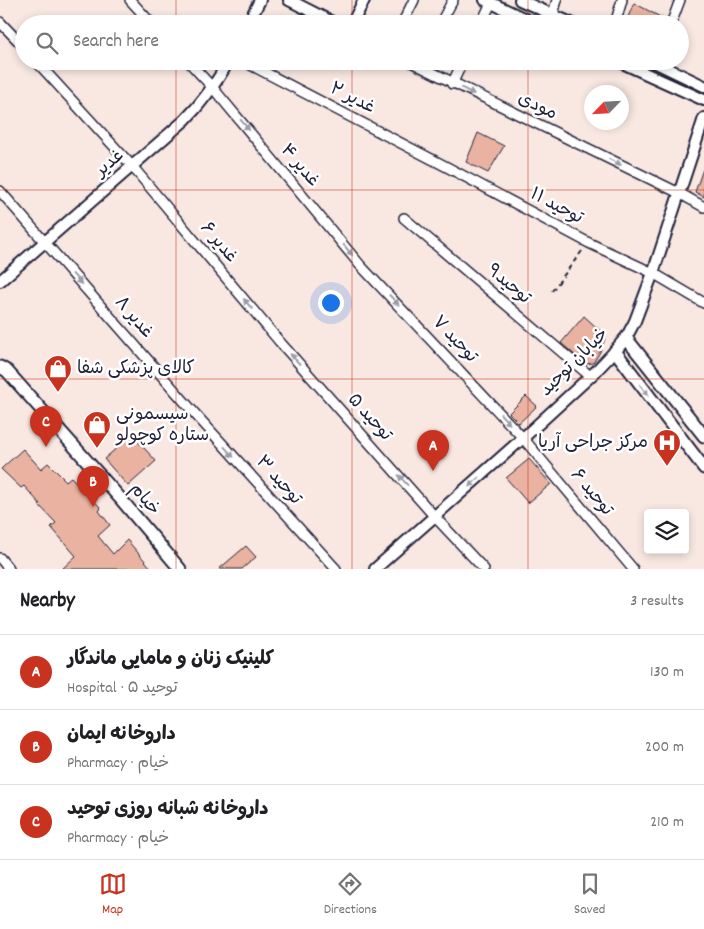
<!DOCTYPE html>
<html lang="en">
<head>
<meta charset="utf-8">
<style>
  :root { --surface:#fff; --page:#f6f6f6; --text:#202124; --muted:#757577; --line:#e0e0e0; --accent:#c8321e }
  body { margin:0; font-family:Dekko,"Playpen Sans Arabic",sans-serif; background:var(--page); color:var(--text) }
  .controls { position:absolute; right:15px; bottom:15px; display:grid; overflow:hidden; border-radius:5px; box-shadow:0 2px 8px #0003 }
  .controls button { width:45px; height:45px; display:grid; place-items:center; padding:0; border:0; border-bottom:1px solid var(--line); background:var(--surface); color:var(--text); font:25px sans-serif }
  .compass { position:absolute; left:584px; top:85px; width:45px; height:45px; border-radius:50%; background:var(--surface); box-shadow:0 2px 8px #0003; rotate:245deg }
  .you { position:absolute; left:330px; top:302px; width:18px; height:18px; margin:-12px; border:4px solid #fff; border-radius:50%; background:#1a73e8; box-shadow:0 0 0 8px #1a73e833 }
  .badge { display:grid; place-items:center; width:32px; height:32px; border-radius:50%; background:var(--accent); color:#fff; font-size:16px; font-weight:700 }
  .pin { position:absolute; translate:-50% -41px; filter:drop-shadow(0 1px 2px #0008) }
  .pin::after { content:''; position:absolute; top:26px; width:18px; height:15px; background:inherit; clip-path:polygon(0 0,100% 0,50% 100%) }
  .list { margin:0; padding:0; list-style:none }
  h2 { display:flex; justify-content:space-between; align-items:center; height:65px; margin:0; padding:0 20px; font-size:21px }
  h2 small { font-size:16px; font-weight:400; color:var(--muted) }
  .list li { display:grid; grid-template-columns:32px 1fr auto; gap:15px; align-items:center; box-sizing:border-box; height:75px; padding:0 20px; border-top:1px solid var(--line) }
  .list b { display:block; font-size:19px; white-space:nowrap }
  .list p { margin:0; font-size:16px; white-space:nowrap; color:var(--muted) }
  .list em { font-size:16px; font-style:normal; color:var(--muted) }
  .icon { flex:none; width:28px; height:28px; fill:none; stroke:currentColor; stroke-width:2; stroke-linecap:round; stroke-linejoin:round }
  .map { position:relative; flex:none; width:704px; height:569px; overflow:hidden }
  .search { position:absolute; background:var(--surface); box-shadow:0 2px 8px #0003; left:15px; right:15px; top:15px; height:55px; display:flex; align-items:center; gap:12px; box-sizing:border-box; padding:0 18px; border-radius:28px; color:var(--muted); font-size:19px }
  .sheet { height:290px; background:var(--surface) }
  nav { display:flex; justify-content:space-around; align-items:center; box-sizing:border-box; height:70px; border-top:1px solid var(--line); background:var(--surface); font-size:14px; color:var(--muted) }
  nav a { display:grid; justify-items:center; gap:2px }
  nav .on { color:var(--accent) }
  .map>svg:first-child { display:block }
  .building { fill:#eab2a0; stroke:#22223b }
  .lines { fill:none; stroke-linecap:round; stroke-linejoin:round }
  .minor-casing { stroke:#22223b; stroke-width:12 }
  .tertiary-casing { stroke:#22223b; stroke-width:14 }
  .secondary-casing { stroke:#22223b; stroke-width:15 }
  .path { stroke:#22223b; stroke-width:2; stroke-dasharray:5 4; stroke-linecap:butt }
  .minor { stroke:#fff; stroke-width:9 }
  .tertiary { stroke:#fff; stroke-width:10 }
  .secondary { stroke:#fff; stroke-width:11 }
  .oneway { fill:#9c9ca7 }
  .grid { fill:none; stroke:#c8321e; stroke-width:1; stroke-opacity:0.55 }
  .labels { text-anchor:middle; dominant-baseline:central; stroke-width:5; stroke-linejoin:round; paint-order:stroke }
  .street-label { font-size:18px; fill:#22223b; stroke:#fff }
  .poi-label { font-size:18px; fill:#22223b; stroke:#fff; text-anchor:start }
</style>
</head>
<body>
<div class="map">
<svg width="704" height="569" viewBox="0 0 704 569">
  <rect width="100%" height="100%" fill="#f9e8e2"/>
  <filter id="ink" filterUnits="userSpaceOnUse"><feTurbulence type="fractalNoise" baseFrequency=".02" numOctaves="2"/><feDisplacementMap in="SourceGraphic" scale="10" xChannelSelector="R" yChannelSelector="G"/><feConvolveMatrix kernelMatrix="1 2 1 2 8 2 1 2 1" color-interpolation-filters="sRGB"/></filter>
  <g filter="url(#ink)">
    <!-- building -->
    <g class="building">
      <path d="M634 3 666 20 665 24H625Z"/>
      <path d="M478 133 504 146 488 173 466 162Z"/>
      <path d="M703 169 704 170V197L695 192Z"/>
      <path d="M584 316 606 336 600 352 593 363 585 364 561 343Z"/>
      <path d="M526 396 537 406 519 423 509 413Z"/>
      <path d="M132 435 156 461 128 486 104 459Z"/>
      <path d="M23 449 41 469 48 463 66 481 71 477 101 508 99 511 110 525 98 536 113 554 127 540 152 569H62L76 556 51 527 56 523 39 505 40 504 24 486 21 488 1 469Z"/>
      <path d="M529 459 551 484 528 503 506 478Z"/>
      <path d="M246 546 256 557 242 569H219Z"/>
    </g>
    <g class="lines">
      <defs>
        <g id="minor">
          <path d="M130 0 152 24"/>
          <path d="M553 14 557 0"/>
          <path d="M0 22 24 47"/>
          <path d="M402 24 414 0"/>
          <path d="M440 24 453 0"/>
          <path d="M481 24 491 3"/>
          <path d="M615 24 622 0"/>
          <path d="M671 24 680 0"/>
          <path d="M36 61 132 166 279 341 435 517 484 569"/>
          <path d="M188 61 213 88 360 265 523 438 633 569"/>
          <path d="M243 61 445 166 589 243 653 273 704 303"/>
          <path d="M409 61 679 193 704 207"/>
          <path d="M452 84 463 61"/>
          <path d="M0 191 197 416 336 569"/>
          <path d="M404 218 590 376"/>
          <path d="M0 558 9 569"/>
        </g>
        <g id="tertiary">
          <path d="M289 0 336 24"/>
          <path d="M485 0 536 24"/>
          <path d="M520 0 573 24"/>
          <path d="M248 24 260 0"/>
          <path d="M352 24 364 0"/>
          <path d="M618 61 704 100"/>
          <path d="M652 61 704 86"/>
          <path d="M0 281 185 120C203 102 216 83 229 61"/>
          <path d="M626 338 635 321 653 273 704 118"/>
          <path d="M375 569 523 438 595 372 615 351"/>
        </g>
        <g id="secondary">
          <path d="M0 367 7 371 119 497 180 569"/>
          <path d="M704 436 626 338 615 351 704 468"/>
        </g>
      </defs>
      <!-- minor casing -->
      <use href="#minor" class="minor-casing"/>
      <!-- tertiary casing -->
      <use href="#tertiary" class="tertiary-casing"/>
      <!-- secondary casing -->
      <use href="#secondary" class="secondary-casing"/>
      <!-- path -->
      <path class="path" d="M552 291 582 251"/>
      <!-- minor -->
      <use href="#minor" class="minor"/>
      <!-- tertiary -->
      <use href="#tertiary" class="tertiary"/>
      <!-- secondary -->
      <use href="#secondary" class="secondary"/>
    </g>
    <!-- one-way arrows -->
    <defs><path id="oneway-solid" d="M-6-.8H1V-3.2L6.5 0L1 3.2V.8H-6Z" transform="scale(1.25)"/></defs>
    <g class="oneway">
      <use href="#oneway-solid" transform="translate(468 91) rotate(26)"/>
      <use href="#oneway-solid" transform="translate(245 125) rotate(50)"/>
      <use href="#oneway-solid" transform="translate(615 162) rotate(26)"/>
      <use href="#oneway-solid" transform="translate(348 250) rotate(50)"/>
      <use href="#oneway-solid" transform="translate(77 279) rotate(49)"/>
      <use href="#oneway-solid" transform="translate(394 300) rotate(47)"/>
      <use href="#oneway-solid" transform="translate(248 304) rotate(-130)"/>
      <use href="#oneway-solid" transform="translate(295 359) rotate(-132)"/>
      <use href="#oneway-solid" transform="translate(644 390) rotate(53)"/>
      <use href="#oneway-solid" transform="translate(505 419) rotate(47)"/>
      <use href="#oneway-solid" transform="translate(229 452) rotate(48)"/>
      <use href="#oneway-solid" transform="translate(403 480) rotate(-132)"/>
      <use href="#oneway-solid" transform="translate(474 482) rotate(138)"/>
    </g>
  </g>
  <!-- grid -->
  <path class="grid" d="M176 0V24M352 0V24M528 0V24M176 61V569M352 61V569M528 61V569M0 190H704M0 379H704"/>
  <!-- icons -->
  <defs>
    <symbol id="shop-pin" viewBox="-11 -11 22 30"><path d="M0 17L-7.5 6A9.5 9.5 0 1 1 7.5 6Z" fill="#c8321e" stroke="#fff"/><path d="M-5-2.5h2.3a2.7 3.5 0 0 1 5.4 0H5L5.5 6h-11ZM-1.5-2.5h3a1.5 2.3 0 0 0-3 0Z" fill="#fff"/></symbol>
    <symbol id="hospital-pin" viewBox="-11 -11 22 30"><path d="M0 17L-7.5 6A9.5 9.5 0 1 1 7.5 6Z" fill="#c8321e" stroke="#fff"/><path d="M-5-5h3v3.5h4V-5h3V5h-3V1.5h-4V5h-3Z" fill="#fff"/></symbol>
  </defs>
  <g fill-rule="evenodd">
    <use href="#shop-pin" x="42" y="353" width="32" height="43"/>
    <use href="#shop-pin" x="81" y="409" width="32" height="43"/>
    <use href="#hospital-pin" x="651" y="427" width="32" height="43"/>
  </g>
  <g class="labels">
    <!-- street labels -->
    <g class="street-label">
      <text transform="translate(352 99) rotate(27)">غدیر ۲</text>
      <text transform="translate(537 107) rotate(26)">مودی</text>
      <text transform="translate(110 164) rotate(-41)">غدیر</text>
      <text transform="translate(299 166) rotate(50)">غدیر ۴</text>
      <text transform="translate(556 207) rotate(28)">توحید ۱۱</text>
      <text transform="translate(218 243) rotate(50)">غدیر ۶</text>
      <text transform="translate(508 285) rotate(40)">توحید۹</text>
      <text transform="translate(133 318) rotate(49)">غدیر ۸</text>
      <text transform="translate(454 340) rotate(47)">توحید ۷</text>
      <text transform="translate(575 363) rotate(-45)">خیابان توحید</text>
      <text transform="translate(369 418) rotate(48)">توحید ۵</text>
      <text transform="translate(278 481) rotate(48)">توحید ۳</text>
      <text transform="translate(591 493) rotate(50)">توحید ۶</text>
      <text transform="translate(144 500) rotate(50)">خیام</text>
    </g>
    <!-- poi labels -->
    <g class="poi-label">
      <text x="77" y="369">کالای پزشکی شفا</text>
      <text x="116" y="415">سیسمونی<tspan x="116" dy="21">ستاره کوچولو</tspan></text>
      <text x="648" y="443" text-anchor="end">مرکز جراحی آریا</text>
    </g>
  </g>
</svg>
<div class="controls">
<button><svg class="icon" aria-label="layers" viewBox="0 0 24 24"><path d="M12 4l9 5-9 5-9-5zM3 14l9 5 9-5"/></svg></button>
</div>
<svg class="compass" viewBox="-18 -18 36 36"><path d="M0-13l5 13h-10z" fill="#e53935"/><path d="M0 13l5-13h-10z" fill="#757577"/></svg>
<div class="you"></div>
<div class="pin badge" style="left:433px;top:471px">A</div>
<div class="pin badge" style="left:93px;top:507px">B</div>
<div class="pin badge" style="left:46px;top:447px">C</div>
<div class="search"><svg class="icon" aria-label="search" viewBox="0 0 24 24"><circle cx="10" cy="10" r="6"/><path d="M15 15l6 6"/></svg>Search here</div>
</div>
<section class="sheet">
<h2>Nearby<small>3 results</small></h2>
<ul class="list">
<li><span class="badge">A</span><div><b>کلینیک زنان و مامایی ماندگار</b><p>Hospital · توحید ۵</p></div><em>130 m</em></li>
<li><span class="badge">B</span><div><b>داروخانه ایمان</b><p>Pharmacy · خیام</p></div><em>200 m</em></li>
<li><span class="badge">C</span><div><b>داروخانه شبانه روزی توحید</b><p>Pharmacy · خیام</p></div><em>210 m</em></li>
</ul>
</section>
<nav>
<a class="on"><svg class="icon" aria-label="map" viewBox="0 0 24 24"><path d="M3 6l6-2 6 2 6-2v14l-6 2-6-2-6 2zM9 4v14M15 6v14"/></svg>Map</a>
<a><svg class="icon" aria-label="directions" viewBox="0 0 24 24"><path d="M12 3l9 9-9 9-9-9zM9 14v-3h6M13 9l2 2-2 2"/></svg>Directions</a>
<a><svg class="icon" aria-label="saved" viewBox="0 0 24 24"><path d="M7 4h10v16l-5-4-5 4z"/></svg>Saved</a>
</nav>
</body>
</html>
